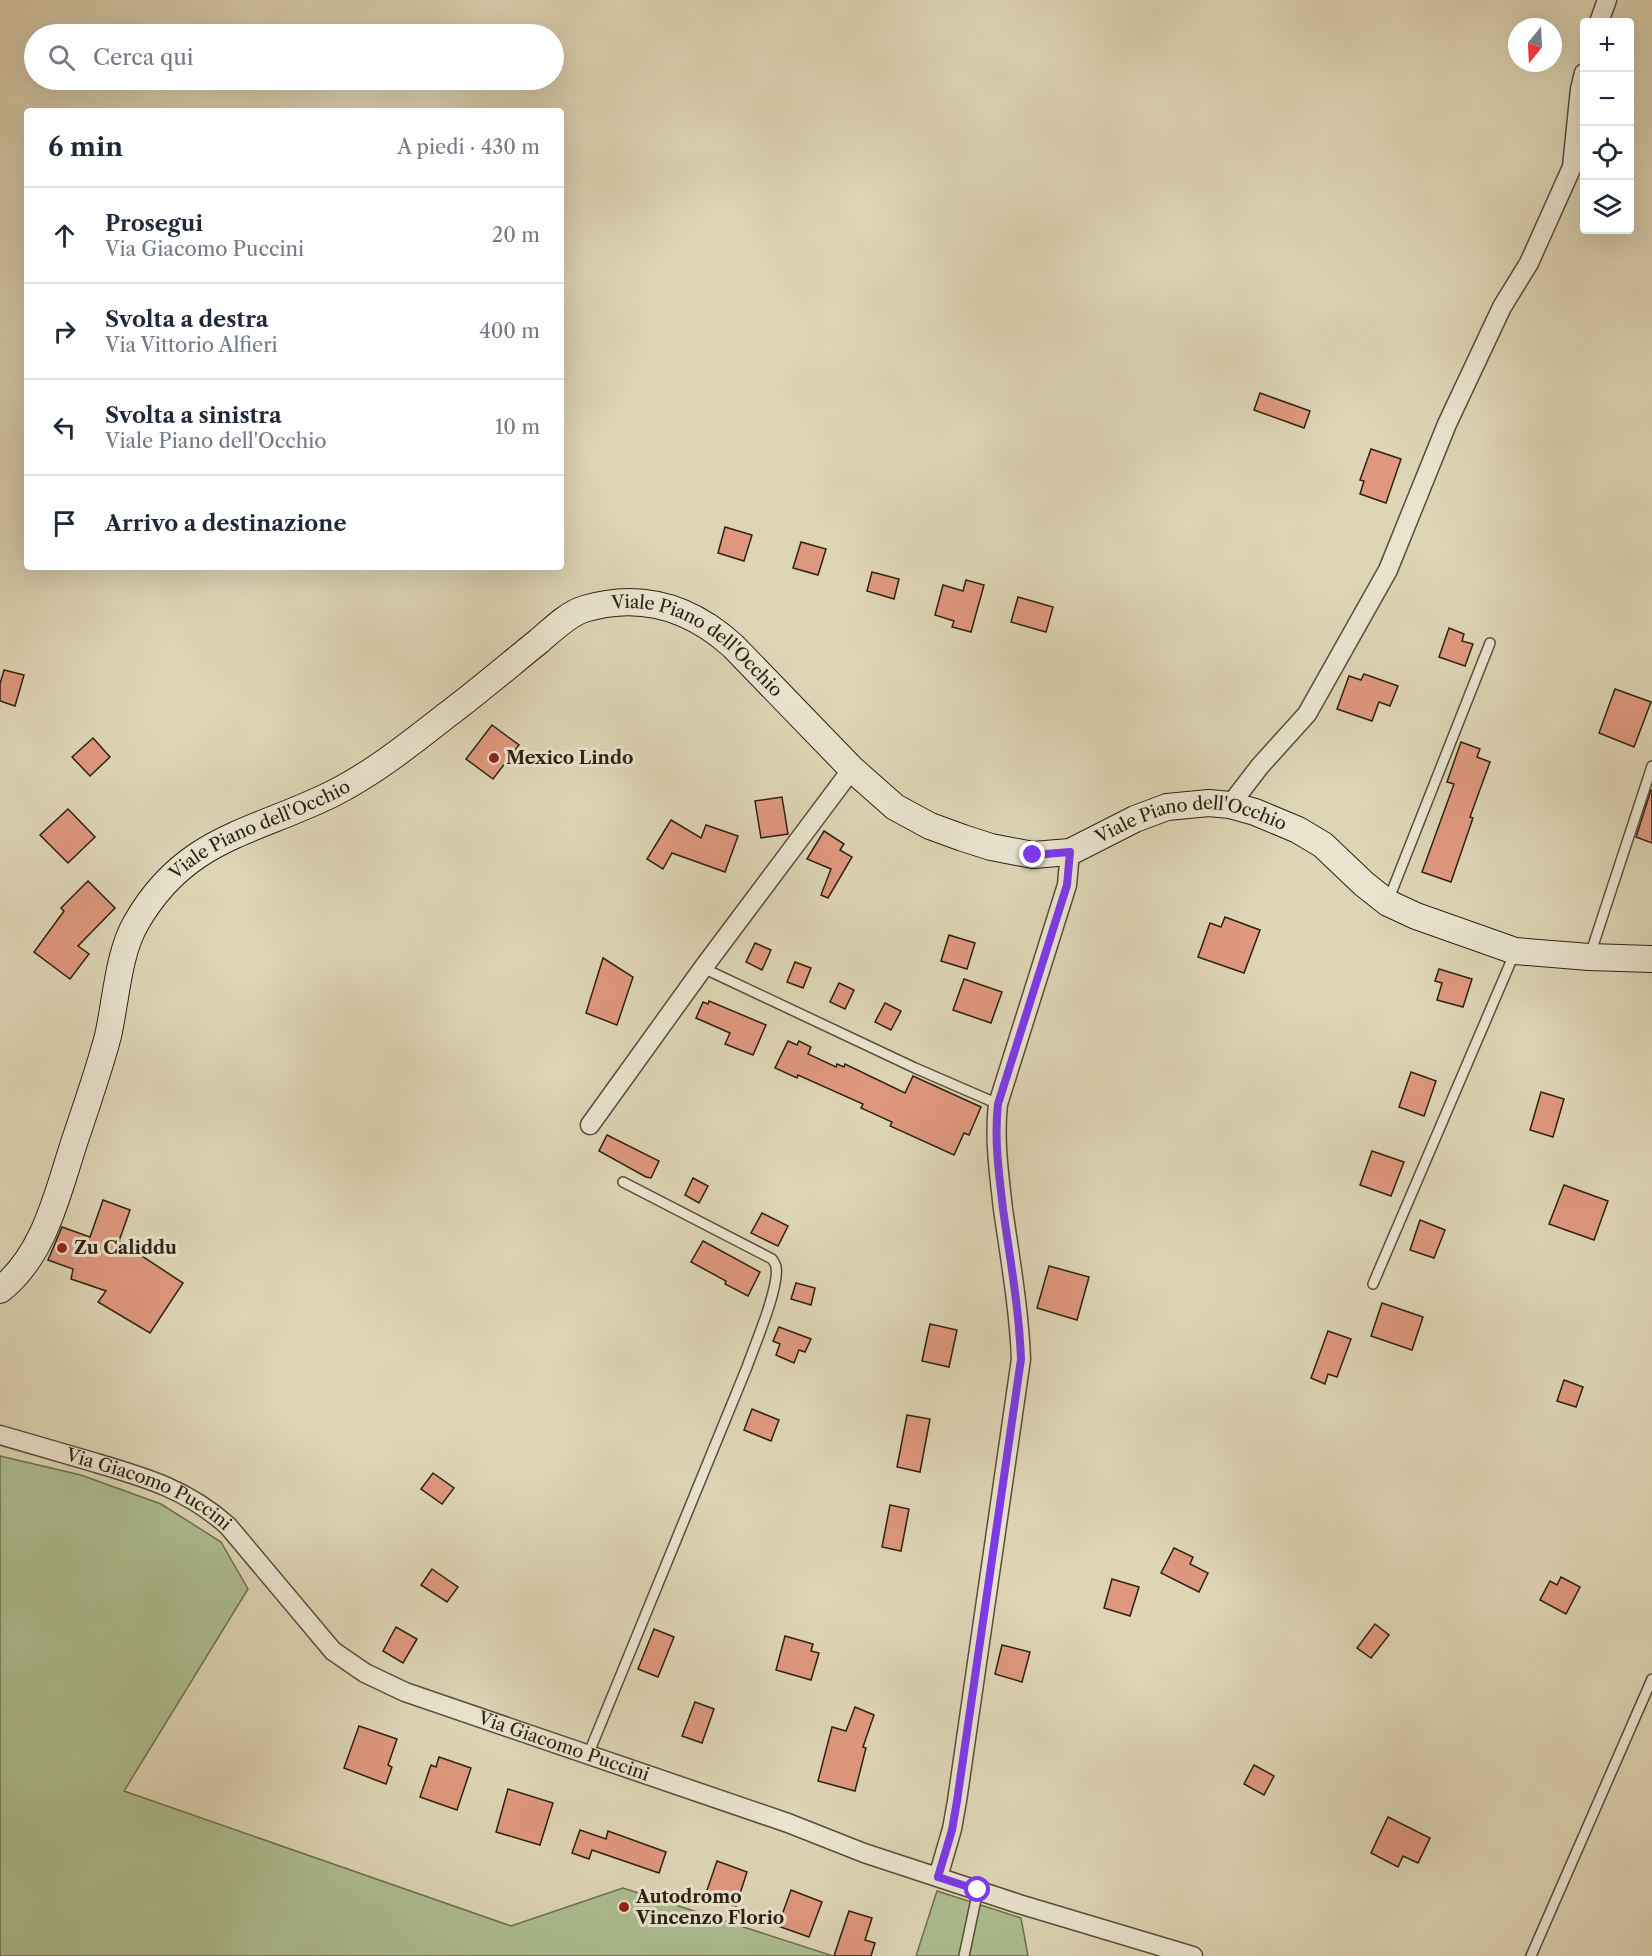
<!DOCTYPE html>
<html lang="it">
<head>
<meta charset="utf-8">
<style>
  :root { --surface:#fff; --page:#f2f2f3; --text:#1f2937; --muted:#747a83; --line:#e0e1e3 }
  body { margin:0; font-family:"Libre Caslon Text",serif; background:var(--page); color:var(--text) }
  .controls { position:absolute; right:18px; top:18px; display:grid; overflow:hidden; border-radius:6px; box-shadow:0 6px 24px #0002 }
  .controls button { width:54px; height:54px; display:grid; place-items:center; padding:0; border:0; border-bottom:2px solid var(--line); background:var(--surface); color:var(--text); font:30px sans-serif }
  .compass { position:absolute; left:1508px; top:18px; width:54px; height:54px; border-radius:50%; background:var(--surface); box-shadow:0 6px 24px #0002; rotate:198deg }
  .stop { position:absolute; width:18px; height:18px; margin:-14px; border:4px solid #7c3aed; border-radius:50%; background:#fff }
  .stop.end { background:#7c3aed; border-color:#fff; box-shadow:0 2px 6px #0008 }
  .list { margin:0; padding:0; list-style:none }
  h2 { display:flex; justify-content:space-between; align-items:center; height:78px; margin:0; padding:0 24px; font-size:26px }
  h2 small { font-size:20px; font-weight:400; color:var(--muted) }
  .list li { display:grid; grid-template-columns:39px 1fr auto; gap:18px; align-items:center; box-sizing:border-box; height:96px; padding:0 24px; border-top:2px solid var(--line) }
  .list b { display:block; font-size:22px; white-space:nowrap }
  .list p { margin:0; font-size:20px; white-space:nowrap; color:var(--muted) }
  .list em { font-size:20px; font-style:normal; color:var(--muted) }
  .icon { flex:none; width:33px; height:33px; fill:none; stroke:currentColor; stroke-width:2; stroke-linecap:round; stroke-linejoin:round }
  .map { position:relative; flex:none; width:1652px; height:1956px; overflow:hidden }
  .search { position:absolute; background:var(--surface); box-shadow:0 6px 24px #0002; left:24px; top:24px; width:540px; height:66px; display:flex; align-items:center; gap:15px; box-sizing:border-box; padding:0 21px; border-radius:33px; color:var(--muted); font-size:22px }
  .panel { position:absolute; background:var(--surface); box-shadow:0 6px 24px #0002; left:24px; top:108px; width:540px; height:462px; border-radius:6px }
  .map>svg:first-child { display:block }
  .green { fill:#adbe91; stroke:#6c7051; stroke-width:1.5 }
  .building { fill:#df987e; stroke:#2c2111; stroke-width:1.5 }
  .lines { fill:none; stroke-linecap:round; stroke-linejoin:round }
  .lane-casing { stroke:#584e3a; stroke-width:12 }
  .street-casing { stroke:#584e3a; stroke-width:21 }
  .secondary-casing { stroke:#2c2111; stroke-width:28 }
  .lane { stroke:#eae4cf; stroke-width:9 }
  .street { stroke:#eae4cf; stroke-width:18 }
  .secondary { stroke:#eae4cf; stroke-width:26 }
  .route { stroke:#7c3aed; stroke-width:8 }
  .poi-dot { fill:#8f2418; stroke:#eae4cf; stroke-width:2 }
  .labels { text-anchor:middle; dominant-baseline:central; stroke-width:6; stroke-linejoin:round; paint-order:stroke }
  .street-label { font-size:18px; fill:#2c2111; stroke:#eae4cf }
  .poi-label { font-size:18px; font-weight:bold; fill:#2c2111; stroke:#eae4cf; text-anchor:start }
</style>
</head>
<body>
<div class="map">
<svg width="1652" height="1956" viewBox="0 0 1652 1956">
  <rect width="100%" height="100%" fill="#ded5b5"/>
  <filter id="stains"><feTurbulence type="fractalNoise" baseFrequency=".00333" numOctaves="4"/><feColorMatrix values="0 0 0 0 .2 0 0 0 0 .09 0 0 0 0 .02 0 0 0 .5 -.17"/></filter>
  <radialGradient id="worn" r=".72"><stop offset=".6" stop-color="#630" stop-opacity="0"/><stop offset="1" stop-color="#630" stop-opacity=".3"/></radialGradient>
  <!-- green -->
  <g class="green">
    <path d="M0 1456 81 1475 161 1504 221 1542 248 1589 124 1791 511 1926 623 1888 833 1956H0Z"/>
    <path d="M937 1891 1021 1918 1028 1956H916Z"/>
  </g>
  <!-- building -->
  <g class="building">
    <path d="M1260 393 1310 411 1304 428 1254 410Z"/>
    <path d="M1371 449 1401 459 1386 503 1360 494 1364 481 1360 480Z"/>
    <path d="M725 527 752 535 744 561 718 553Z"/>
    <path d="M801 542 826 549 818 575 793 568Z"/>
    <path d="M872 572 899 579 894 599 867 591Z"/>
    <path d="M966 580 984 585 971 632 952 627 954 621 935 615 943 585 963 591Z"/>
    <path d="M1018 597 1053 607 1046 632 1011 622Z"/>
    <path d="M1449 628 1464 634 1462 641 1473 644 1465 666 1439 657Z"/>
    <path d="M4 670 24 675 15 706 0 701V684Z"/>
    <path d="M1364 674 1398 686 1390 706 1379 702 1372 721 1337 709 1349 676 1361 680Z"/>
    <path d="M1615 689 1651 702 1634 747 1599 733Z"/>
    <path d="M492 725 519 745 493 779 466 759Z"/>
    <path d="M93 738 110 757 90 776 72 757Z"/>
    <path d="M1461 742 1480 749 1477 757 1490 762 1470 817 1473 818 1451 882 1422 872 1454 784 1447 782Z"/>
    <path d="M1651 790H1652V843L1636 837Z"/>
    <path d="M782 797 788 834 761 838 755 801Z"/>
    <path d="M68 809 95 837 68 863 40 835Z"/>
    <path d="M671 820 701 838 706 825 738 836 725 872 672 853 663 869 647 859Z"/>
    <path d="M824 831 844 844 840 850 852 857 828 898 821 895 831 869 807 859Z"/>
    <path d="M88 881 115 908 78 946 89 954 70 979 34 952 64 911 61 908Z"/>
    <path d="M1225 917 1260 930 1244 973 1198 957 1210 923 1221 927Z"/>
    <path d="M949 935 975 943 967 969 941 961Z"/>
    <path d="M755 943 771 950 762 970 746 962Z"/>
    <path d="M603 958 633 977 617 1025 586 1013Z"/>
    <path d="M795 962 811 968 803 988 787 982Z"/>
    <path d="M1439 969 1472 979 1463 1007 1437 1000 1442 983 1435 981Z"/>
    <path d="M964 979 1002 992 991 1023 953 1010Z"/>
    <path d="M839 983 854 990 845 1009 830 1002Z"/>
    <path d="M709 1001 766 1025 753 1055 725 1044 730 1033 696 1018 703 1002 708 1004Z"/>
    <path d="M885 1003 901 1011 891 1030 875 1022Z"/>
    <path d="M788 1041 797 1045 799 1041 811 1047 808 1054 836 1067 837 1064 844 1067 845 1064 905 1093 913 1076 981 1107 969 1135 964 1133 954 1155 890 1126 892 1122 861 1108 863 1104 798 1075 797 1078 775 1068Z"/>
    <path d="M1411 1072 1436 1081 1424 1116 1399 1107Z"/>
    <path d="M1541 1092 1564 1099 1553 1137 1530 1130Z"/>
    <path d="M607 1135 659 1161 651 1178 646 1177 599 1151Z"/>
    <path d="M1372 1151 1404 1162 1391 1196 1360 1185Z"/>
    <path d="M693 1178 708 1186 699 1203 685 1195Z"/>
    <path d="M1564 1185 1608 1201 1594 1240 1549 1224Z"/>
    <path d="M103 1200 130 1210 119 1241 183 1283 150 1333 98 1302 106 1291 71 1279 73 1269 48 1260 62 1227 90 1237Z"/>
    <path d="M762 1213 788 1226 778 1246 751 1233Z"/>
    <path d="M1420 1220 1445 1230 1434 1258 1410 1250Z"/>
    <path d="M703 1241 760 1272 748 1296 725 1284 726 1281 691 1262Z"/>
    <path d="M1049 1266 1089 1277 1077 1320 1037 1308Z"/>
    <path d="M796 1283 815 1288 811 1305 791 1299Z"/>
    <path d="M1382 1303 1423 1317 1412 1350 1371 1336Z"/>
    <path d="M930 1324 957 1330 949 1367 922 1361Z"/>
    <path d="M779 1327 811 1339 805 1352 799 1350 794 1363 776 1355 780 1344 773 1341Z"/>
    <path d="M1328 1331 1351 1339 1337 1377 1328 1374 1325 1384 1311 1378Z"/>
    <path d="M1564 1380 1583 1387 1576 1407 1557 1401Z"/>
    <path d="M752 1409 779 1420 771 1441 744 1430Z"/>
    <path d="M907 1415 930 1419 920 1472 897 1467Z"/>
    <path d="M433 1473 454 1488 442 1504 421 1489Z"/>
    <path d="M890 1505 909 1509 901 1551 882 1547Z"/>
    <path d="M1174 1548 1193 1557 1190 1564 1208 1573 1199 1592 1161 1573Z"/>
    <path d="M432 1569 458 1587 447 1602 421 1585Z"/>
    <path d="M1561 1577 1580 1587 1566 1614 1540 1600 1550 1581 1557 1585Z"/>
    <path d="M1112 1579 1139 1587 1130 1616 1104 1608Z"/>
    <path d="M1375 1624 1389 1635 1371 1658 1357 1648Z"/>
    <path d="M396 1627 417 1639 403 1663 383 1651Z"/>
    <path d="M654 1629 674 1637 658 1677 638 1669Z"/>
    <path d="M785 1636 813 1644 811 1651 819 1653 811 1680 776 1670Z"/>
    <path d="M1002 1645 1030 1652 1022 1682 995 1674Z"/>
    <path d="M695 1702 714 1709 702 1743 682 1736Z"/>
    <path d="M855 1707 874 1715 863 1747 866 1748 855 1791 818 1781 832 1727 846 1731Z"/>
    <path d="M359 1726 397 1739 388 1765 392 1767 386 1784 344 1768Z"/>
    <path d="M439 1757 471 1768 457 1810 420 1797 431 1765 436 1767Z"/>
    <path d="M1254 1765 1274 1776 1264 1795 1244 1784Z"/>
    <path d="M508 1789 553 1803 540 1845 496 1832Z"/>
    <path d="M1388 1817 1430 1838 1418 1863 1403 1856 1398 1867 1371 1853Z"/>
    <path d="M580 1830 606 1839 608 1831 666 1852 659 1873 592 1850 589 1859 572 1853Z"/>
    <path d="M717 1861 747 1872 736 1906 705 1896Z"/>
    <path d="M791 1890 822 1902 809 1937 778 1926Z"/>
    <path d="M849 1911 872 1918 865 1940 875 1943 871 1956H834Z"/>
  </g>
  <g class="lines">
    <defs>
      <g id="lane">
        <path d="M1388 901 1490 643"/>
        <path d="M1590 955 1652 766"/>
        <path d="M703 968 915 1068 998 1104"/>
        <path d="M1373 1284 1515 952"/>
        <path d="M588 1755 747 1367C754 1347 780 1286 776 1267 776 1265 774 1262 772 1259L623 1182"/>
        <path d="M964 1956 978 1890"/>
        <path d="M1531 1956 1652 1679"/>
      </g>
      <g id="street">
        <path d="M1599 22 1607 0"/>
        <path d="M1230 805 1260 766 1307 714 1388 570 1447 424 1502 307 1529 263 1572 167 1580 89 1584 73"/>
        <path d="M590 1125 703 968 852 769"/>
        <path id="s1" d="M0 1435C31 1444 62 1453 93 1462 144 1477 187 1489 228 1526L333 1651 365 1673 405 1692 788 1823 864 1853 1019 1904 1193 1956"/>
        <path d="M938 1877 952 1829 957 1801 1021 1359C1019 1309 1010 1258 1003 1209 999 1173 994 1139 998 1104L1067 885 1070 852"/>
      </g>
      <g id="secondary">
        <path id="s2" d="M0 1290C46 1254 58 1190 76 1137 87 1104 99 1070 108 1036 116 1001 118 954 136 923 185 837 253 833 332 794 374 773 411 743 447 715 479 691 508 666 539 641 552 630 568 614 584 609 641 592 690 607 733 646L852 769 895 807 930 826 963 838 991 847 1033 855 1070 852 1135 819 1167 807 1209 803 1230 805 1255 812 1298 830 1323 845 1364 884 1388 903 1416 916 1515 951 1589 957 1652 959"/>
      </g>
    </defs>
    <!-- lane casing -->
    <use href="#lane" class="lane-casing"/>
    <!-- street casing -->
    <use href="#street" class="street-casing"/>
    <!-- secondary casing -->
    <use href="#secondary" class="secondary-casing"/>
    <!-- lane -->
    <use href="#lane" class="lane"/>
    <!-- street -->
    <use href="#street" class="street"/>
    <!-- secondary -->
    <use href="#secondary" class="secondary"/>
  </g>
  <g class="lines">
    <!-- route -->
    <path class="route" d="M978 1890 938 1877 952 1830 957 1801 1021 1359C1019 1308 1010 1259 1003 1209 999 1173 994 1139 998 1104L1067 885 1070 852 1033 855"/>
  </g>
  <!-- markers -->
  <g class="poi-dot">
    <circle cx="494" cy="758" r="6"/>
    <circle cx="62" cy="1248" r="6"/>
    <circle cx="624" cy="1907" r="6"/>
  </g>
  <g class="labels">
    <!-- street labels -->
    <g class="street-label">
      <text stroke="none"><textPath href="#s2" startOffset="1078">Viale Piano dell'Occhio</textPath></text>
      <text stroke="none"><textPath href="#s2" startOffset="556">Viale Piano dell'Occhio</textPath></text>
      <text stroke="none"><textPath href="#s2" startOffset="1654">Viale Piano dell'Occhio</textPath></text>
      <text stroke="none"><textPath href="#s1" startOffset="159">Via Giacomo Puccini</textPath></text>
      <text stroke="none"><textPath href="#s1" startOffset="662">Via Giacomo Puccini</textPath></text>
    </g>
    <!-- poi labels -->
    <g class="poi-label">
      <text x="506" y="758">Mexico Lindo</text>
      <text x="74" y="1248">Zu Caliddu</text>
      <text x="636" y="1897">Autodromo<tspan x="636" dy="21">Vincenzo Florio</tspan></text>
    </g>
  </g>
  <rect width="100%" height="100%" filter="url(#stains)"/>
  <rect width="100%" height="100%" fill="url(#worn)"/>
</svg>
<div class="controls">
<button>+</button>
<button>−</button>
<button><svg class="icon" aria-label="locate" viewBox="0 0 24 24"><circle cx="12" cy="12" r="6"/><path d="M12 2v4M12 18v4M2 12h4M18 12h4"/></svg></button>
<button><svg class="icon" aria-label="layers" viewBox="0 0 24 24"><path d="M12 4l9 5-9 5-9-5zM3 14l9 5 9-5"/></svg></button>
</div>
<svg class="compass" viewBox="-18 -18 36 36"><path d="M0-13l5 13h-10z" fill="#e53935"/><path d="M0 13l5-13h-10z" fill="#747a83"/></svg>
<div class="stop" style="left:978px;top:1890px"></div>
<div class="stop end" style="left:1033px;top:855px"></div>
<div class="search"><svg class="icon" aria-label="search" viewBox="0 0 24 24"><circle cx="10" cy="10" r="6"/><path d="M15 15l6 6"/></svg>Cerca qui</div>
<section class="panel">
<h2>6 min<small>A piedi · 430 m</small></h2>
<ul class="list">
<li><svg class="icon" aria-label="ahead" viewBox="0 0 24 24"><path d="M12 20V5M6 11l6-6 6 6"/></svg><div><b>Prosegui</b><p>Via Giacomo Puccini</p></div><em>20 m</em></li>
<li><svg class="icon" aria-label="right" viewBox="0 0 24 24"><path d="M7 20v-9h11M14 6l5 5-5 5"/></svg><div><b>Svolta a destra</b><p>Via Vittorio Alfieri</p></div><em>400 m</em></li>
<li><svg class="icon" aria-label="left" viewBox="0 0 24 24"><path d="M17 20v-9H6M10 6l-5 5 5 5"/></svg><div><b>Svolta a sinistra</b><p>Viale Piano dell'Occhio</p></div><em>10 m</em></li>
<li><svg class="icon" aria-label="arrive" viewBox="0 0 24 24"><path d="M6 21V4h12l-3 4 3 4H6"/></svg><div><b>Arrivo a destinazione</b></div></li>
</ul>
</section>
</div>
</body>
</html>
